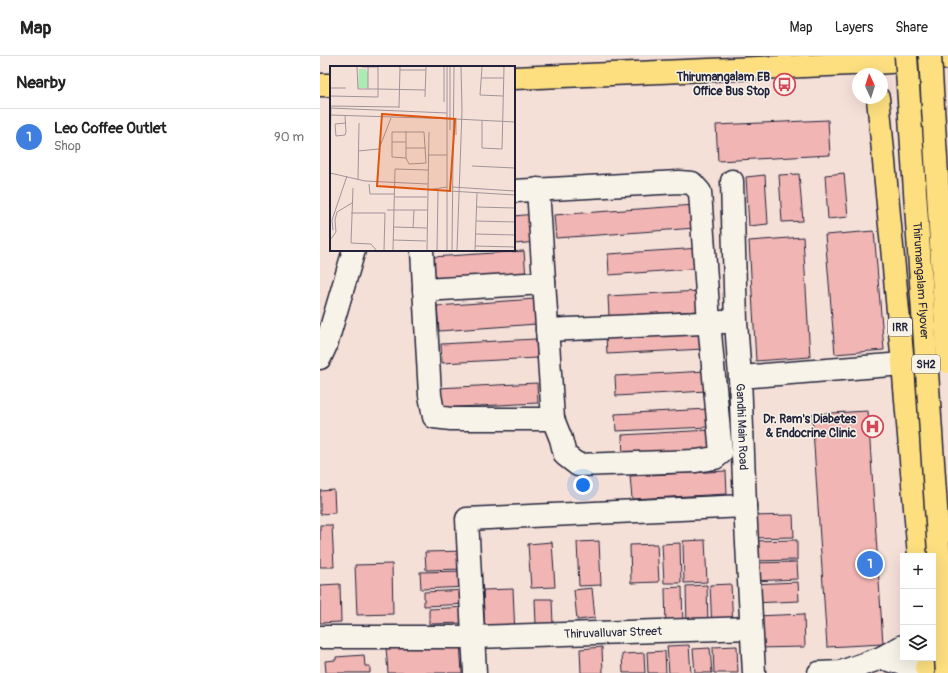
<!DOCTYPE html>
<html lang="en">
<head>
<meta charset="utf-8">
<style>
  :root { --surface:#fff; --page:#f2f2f2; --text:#222; --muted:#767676; --line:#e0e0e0; --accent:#db2777 }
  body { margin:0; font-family:Pangolin,sans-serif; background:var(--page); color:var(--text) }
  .controls { position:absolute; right:12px; bottom:12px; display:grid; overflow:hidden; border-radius:0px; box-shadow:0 4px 16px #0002 }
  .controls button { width:36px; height:36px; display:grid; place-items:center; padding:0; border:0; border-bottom:1px solid var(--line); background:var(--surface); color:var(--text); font:20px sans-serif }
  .compass { position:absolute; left:532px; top:12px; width:36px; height:36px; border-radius:50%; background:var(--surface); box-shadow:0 4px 16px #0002; rotate:356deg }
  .you { position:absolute; left:263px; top:429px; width:14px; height:14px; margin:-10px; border:3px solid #fff; border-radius:50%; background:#1a73e8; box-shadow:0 0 0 6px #1a73e833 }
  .badge { display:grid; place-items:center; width:26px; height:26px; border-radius:50%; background:var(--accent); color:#fff; font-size:13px; font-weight:700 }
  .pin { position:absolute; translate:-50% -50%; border:2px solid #fff; box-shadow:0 1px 4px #0006 }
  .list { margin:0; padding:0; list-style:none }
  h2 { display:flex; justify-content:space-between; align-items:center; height:52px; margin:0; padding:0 16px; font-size:17px }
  h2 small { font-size:13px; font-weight:400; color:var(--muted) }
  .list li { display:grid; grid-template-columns:26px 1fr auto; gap:12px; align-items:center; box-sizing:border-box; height:56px; padding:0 16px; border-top:1px solid var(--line) }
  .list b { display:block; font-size:15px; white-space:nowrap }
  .list p { margin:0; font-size:13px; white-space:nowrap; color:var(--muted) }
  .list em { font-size:13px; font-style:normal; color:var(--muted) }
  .icon { flex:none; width:22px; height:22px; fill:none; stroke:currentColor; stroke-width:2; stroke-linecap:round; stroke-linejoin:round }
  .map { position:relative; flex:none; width:628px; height:617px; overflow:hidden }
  header { display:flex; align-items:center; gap:24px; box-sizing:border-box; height:56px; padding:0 20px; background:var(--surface); border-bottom:1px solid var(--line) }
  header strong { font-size:19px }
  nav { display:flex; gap:22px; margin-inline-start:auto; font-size:14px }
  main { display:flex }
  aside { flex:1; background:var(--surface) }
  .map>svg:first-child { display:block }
  .building { fill:#f1b5b3; stroke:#22223b }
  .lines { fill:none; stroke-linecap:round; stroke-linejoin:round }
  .minor-casing { stroke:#22223b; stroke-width:25 }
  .major-casing { stroke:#22223b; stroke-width:25 }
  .minor { stroke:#f7f3e8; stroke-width:22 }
  .major { stroke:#fddf80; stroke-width:22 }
  .major-bridge-casing { stroke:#22223b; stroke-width:25; stroke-linecap:butt }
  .major-bridge { stroke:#fddf80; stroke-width:22 }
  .labels { text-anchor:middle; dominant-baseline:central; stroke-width:3; stroke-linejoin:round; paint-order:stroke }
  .shield { fill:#f7f3e8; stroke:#62616f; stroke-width:1 }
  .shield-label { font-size:11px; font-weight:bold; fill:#22223b }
  .poi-label { font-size:12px; font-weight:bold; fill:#22223b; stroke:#f7f3e8; text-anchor:end }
  .street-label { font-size:12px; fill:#22223b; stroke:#f7f3e8 }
  .inset-road { fill:none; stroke:#a19499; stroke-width:1 }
  .view { fill:#de560e; fill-opacity:0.15; stroke:#de560e; stroke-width:2 }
  .inset-edge { fill:none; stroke:#22223b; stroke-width:2 }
</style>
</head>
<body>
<header>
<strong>Map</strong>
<nav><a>Map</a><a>Layers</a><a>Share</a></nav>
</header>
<main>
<aside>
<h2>Nearby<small></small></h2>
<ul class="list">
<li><span class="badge" style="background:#3f7fe0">1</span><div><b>Leo Coffee Outlet</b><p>Shop</p></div><em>90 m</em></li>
</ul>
</aside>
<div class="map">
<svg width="628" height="617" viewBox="0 0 628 617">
  <rect width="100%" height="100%" fill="#f5e0d8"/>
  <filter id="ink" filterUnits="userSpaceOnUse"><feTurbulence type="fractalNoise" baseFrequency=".025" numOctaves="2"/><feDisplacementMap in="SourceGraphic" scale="8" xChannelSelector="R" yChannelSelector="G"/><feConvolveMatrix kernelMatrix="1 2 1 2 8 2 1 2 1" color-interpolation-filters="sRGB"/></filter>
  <g filter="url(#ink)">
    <!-- building -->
    <g class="building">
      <path d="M508 64 510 99 398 105 396 69Z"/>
      <path d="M524 117 528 161 508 163 505 119Z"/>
      <path d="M479 118 483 165 462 166 459 119Z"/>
      <path d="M445 119 448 168 429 170 426 121Z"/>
      <path d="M375 149 376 172 236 182 234 159Z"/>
      <path d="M215 158 217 186 194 188V160Z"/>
      <path d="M554 175 564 294 515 298 505 179Z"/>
      <path d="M483 181 490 301 436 305 429 185Z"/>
      <path d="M381 192 383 212 289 219 288 198Z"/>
      <path d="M204 195 206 222 114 229 112 201Z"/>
      <path d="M379 235 380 255 289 260 288 240Z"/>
      <path d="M215 243 217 268 119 275 117 250Z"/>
      <path d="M383 274 384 293 287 298 286 279Z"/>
      <path d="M216 283 217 302 122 307 121 288Z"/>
      <path d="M386 315 387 335 296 340 295 320Z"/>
      <path d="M217 327 218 347 119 352 118 332Z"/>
      <path d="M388 353 389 371 296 375 295 358Z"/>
      <path d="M548 355 563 588 507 591 492 358Z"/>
      <path d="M389 374 391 395 303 400 302 379Z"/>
      <path d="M406 415 407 438 312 443 310 420Z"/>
      <path d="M14 434 15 457 0 458V435Z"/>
      <path d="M473 459 474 481 432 482 431 460Z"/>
      <path d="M0 469H12L14 511H0Z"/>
      <path d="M385 484 387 526 364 527 363 485Z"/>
      <path d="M477 484V504L431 505 430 485Z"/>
      <path d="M279 485 281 529 259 530 257 486Z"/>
      <path d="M232 486 235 531 211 532 208 488Z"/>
      <path d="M360 487 361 527H344L342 488Z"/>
      <path d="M337 488 339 526 311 527 310 489Z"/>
      <path d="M146 495V513L106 514 105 496Z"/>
      <path d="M477 506 478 523 433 525 432 507Z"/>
      <path d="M72 508 73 558 37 559 35 509Z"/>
      <path d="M147 515V531L101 533 100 516Z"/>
      <path d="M478 526 479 545 433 547 432 528Z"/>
      <path d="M20 528 21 566 0 567V529Z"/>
      <path d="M411 528 413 572 392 573 390 529Z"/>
      <path d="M387 529 388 571H367L366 530Z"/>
      <path d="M362 531 363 572 346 573 345 532Z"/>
      <path d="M272 532 275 562 257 564 254 534Z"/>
      <path d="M193 533 195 578 165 579 163 534Z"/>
      <path d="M148 534 149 548 104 550V536Z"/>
      <path d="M215 543H232L233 569 216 570Z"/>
      <path d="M148 551V567L109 568V553Z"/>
      <path d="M484 558 485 591 437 592 436 560Z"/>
      <path d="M140 586 142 617H68L66 591Z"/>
      <path d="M369 589 371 617H349L347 590Z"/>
      <path d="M417 590 418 617H394L393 591Z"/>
      <path d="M282 591 283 617H261L260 593Z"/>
      <path d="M390 592 392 617H375L373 593Z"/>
      <path d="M345 595 346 617H328L327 596Z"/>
      <path d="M324 597 325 617H303L302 598Z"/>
      <path d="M44 599 45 610H50V617H6L5 605 16 604V601Z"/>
    </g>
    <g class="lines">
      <defs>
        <g id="minor">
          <path id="s1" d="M412 125 416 266 420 321 425 450 434 617"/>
          <path d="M218 133 233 363"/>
          <path d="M102 194 110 339 114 361 131 363H233L241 383 245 399 258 409 376 405 395 402 401 397 389 266 380 136 372 127 359 126 194 135"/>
          <path d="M104 234 224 227"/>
          <path d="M227 274 404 266"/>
          <path d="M0 302 6 289 34 194"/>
          <path d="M420 321 583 308"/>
          <path id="s2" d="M0 581H154L431 572"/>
          <path d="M561 602 599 612H606"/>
          <path d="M155 617 147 463 425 450"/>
          <path d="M499 617 521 616 561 602 583 590"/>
        </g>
        <g id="major">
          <path d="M194 22 555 7 628 2"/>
          <path d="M0 29H11"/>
          <path d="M558 42 583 308 599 500"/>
          <path d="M606 612 628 615"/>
        </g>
      </defs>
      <!-- minor casing -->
      <use href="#minor" class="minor-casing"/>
      <!-- major casing -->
      <use href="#major" class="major-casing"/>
      <!-- minor -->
      <use href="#minor" class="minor"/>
      <!-- major -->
      <use href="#major" class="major"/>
      <defs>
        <g id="major-bridge">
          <path id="s3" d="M586 0 627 617"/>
          <path d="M610 0 628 306"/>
        </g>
      </defs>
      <!-- major-bridge casing -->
      <use href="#major-bridge" class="major-bridge-casing"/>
      <!-- major-bridge -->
      <use href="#major-bridge" class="major-bridge"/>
    </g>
  </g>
  <!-- icons -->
  <defs>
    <symbol id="bus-ring" viewBox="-11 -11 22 22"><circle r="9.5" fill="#f7f3e8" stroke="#d1495b" stroke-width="1.5"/><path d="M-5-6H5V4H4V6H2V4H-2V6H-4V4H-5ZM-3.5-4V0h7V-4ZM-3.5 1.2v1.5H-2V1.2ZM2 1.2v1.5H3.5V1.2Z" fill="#d1495b"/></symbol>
    <symbol id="hospital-ring" viewBox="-11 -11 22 22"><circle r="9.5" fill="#f7f3e8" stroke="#d1495b" stroke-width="1.5"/><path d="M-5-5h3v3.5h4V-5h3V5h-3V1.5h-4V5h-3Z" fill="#d1495b"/></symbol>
  </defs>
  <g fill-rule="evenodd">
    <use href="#bus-ring" x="452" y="16" width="25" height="25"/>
    <use href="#hospital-ring" x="540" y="358" width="25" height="25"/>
  </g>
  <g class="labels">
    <!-- shield labels -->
    <g class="shield">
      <rect x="568" y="262" width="24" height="18" rx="3"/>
      <rect x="592" y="299" width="28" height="18" rx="3"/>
    </g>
    <g class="shield-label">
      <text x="580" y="271">IRR</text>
      <text x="606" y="308">SH2</text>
    </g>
    <!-- poi labels -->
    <g class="poi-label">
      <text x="450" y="21">Thirumangalam EB<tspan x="450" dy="14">Office Bus Stop</tspan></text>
      <text x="536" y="363">Dr. Ram's Diabetes<tspan x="536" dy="14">&amp; Endocrine Clinic</tspan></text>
    </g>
    <!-- street labels -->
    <g class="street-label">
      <text stroke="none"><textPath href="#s3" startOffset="225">Thirumangalam Flyover</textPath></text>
      <text stroke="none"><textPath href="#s1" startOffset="246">Gandhi Main Road</textPath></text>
      <text stroke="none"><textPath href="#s2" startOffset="293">Thiruvalluvar Street</textPath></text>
    </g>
  </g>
  <!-- overview -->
  <g transform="translate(10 10)">
    <rect width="185" height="185" fill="#f5e0d8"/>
    <path d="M29 3H35L38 6V22H28Z" fill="#abeab2"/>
    <path class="inset-road" d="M32 1H48M38 1V23M48 1V23L95 24M152 1 150 29 173 30M70 4H96M151 12H173M0 22H16M0 30 48 31V23H28L27 1M95 31 96 1M114 36V1M0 40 69 41M0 42 117 47M69 42 70 1M0 49 126 53M15 50 16 66 15 69 6 70 5 58 16 57M126 53 185 56M152 55V82L172 83 174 1M120 64V1M62 66H94L96 97 79 98 76 92 62 91ZM126 69V52M62 76H76M76 82H96M28 85 49 83 61 52M0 86 1 42M98 89H117M76 92V65M142 100 185 102M0 107 35 115 98 118M28 113 29 57M39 118 40 128H65M122 121 185 125M23 122 21 177 41 178 46 184M97 124 117 121M120 125 185 129M65 131H97M147 141 185 142M57 144H97M21 147H55L54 184M146 155 185 156M64 161 97 162M83 162 84 144M3 164 2 154 17 110M146 168 185 169M0 174 6 166 5 154 7 146 22 137M63 174 96 175M145 180 185 181M63 184 65 103 98 104M97 184 99 66M107 184 108 124M117 184V1M122 184 124 1M127 184 132 45 131 1M145 184 147 127"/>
    <path class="view" d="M52 48 125 53 120 125 47 120Z"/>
    <rect width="185" height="185" class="inset-edge"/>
  </g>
</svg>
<div class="controls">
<button>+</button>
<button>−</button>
<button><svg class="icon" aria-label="layers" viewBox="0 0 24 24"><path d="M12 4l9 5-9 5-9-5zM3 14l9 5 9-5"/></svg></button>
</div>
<svg class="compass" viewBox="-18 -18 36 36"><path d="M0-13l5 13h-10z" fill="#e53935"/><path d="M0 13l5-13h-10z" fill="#767676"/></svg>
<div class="you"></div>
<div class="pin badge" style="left:550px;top:508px;background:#3f7fe0">1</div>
</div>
</main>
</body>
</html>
